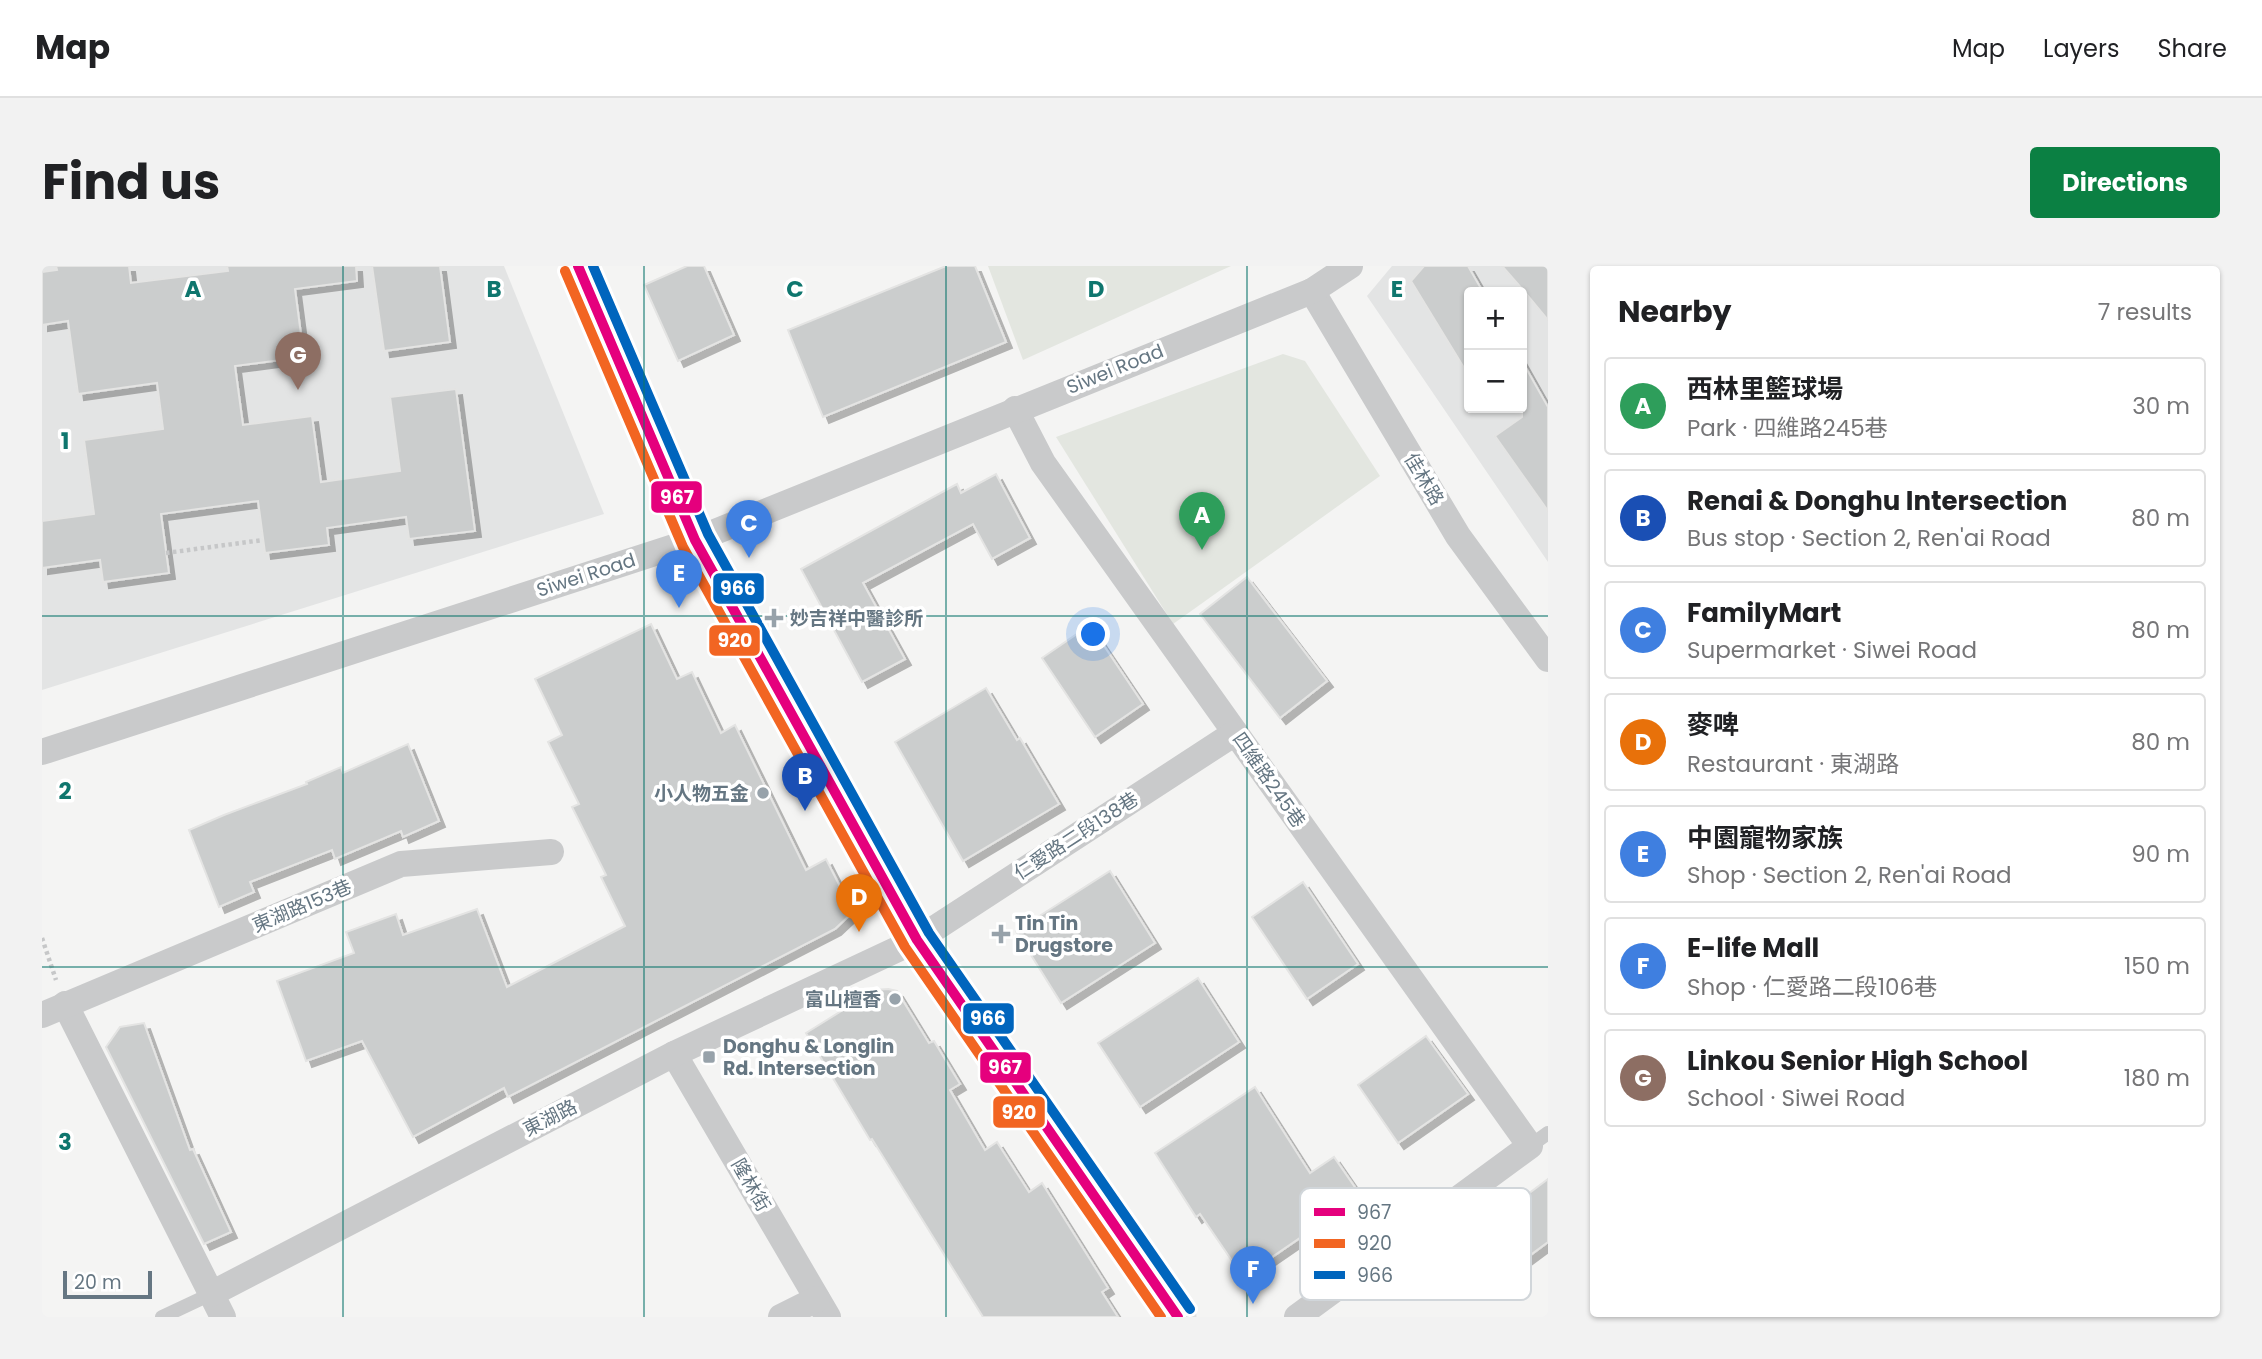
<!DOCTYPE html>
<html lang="en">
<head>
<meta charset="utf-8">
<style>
  :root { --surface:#fff; --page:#f2f2f2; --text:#202124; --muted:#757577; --line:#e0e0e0; --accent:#0b8043 }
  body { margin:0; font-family:Poppins,"Noto Sans TC",sans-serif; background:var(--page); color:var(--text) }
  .controls { position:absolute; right:21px; top:21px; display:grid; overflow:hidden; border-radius:7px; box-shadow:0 2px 5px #0004 }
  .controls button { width:63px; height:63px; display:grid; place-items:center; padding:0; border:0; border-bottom:2px solid var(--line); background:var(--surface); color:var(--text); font:35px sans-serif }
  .scale { position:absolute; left:21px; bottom:18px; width:89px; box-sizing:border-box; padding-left:7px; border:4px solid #657682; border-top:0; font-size:19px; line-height:24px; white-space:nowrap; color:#657682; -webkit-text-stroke:5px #fff; paint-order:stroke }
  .you { position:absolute; left:1052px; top:369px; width:24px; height:24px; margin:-18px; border:5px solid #fff; border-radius:50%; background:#1a73e8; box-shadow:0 0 0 10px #1a73e833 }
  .badge { display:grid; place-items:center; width:46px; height:46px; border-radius:50%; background:var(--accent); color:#fff; font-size:23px; font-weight:700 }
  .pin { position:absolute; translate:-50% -58px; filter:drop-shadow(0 2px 4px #0008) }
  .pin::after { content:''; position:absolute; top:37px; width:24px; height:21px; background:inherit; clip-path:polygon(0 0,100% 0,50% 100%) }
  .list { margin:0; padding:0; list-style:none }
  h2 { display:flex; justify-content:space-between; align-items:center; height:91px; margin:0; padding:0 28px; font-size:30px }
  h2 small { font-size:23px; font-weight:400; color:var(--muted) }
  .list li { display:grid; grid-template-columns:46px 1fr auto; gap:21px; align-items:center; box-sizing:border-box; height:98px; margin:0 14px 14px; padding:0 14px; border:2px solid var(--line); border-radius:7px }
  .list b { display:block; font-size:26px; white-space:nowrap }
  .list p { margin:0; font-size:23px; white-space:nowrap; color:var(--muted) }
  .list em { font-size:23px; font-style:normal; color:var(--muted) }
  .map { position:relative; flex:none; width:1506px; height:1051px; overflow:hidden; border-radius:7px }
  header { display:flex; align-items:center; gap:42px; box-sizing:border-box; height:98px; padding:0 35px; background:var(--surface); border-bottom:2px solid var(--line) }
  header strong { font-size:33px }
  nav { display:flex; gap:38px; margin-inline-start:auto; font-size:24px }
  .intro { display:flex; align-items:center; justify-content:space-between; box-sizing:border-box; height:168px; padding:0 42px }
  h1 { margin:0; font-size:49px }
  .button { padding:18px 32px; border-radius:7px; background:var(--accent); color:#fff; font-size:24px; font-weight:700 }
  main { display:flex; gap:42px; padding:0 42px }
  aside { flex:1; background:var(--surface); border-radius:7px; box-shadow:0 2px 5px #0004 }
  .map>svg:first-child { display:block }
  .built { fill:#e3e4e4; fill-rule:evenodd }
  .green { fill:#e3e6e0 }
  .building { fill:#cbcdcd; stroke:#e4e4e3; stroke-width:2; filter:url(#shadow) }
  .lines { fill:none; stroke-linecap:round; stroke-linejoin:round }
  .path { stroke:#c6c7c8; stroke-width:4.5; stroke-dasharray:3.5 3.5; stroke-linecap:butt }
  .service { stroke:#c9cacb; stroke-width:14 }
  .minor { stroke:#c9cacb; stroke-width:26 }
  .secondary { stroke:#dedfdf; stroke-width:37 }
  .bus-1-casing { stroke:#fff; stroke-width:16 }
  .bus-2-casing { stroke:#fff; stroke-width:16 }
  .bus-3-casing { stroke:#fff; stroke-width:16 }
  .bus-1 { stroke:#e5007d; stroke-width:10 }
  .bus-2 { stroke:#f26522; stroke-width:10 }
  .bus-3 { stroke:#0065bd; stroke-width:10 }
  .grid { fill:none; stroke:#0f766e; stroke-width:2; stroke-opacity:0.55 }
  .poi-dot { fill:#97a2aa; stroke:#fff; stroke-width:2.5 }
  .labels { text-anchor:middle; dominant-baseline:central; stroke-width:7; stroke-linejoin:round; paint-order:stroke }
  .street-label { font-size:19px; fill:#657682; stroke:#fff }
  .poi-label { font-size:19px; font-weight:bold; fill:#657682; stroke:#fff; text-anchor:start }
  .key { fill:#fff; stroke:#d1d6da; stroke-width:2 }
  .key-label { font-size:19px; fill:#657682 }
  .grid-label { font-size:23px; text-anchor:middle; font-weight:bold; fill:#0f766e; stroke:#fff; stroke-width:7; stroke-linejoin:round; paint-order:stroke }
  .line-badge { stroke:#fff; stroke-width:2.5 }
  .badge-label { font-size:19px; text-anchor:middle; font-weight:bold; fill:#fff }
</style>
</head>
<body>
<header>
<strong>Map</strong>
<nav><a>Map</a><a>Layers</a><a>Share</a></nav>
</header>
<div class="intro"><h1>Find us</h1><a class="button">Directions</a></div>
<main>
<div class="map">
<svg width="1506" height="1051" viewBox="0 0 1506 1051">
  <defs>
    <filter id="shadow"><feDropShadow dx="6" dy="6" stdDeviation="0" flood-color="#0004"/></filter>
  </defs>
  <rect width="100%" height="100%" fill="#f4f4f3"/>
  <!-- built -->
  <g class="built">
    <path d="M0 0H462L562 248 0 424Z"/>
    <path d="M1350 0H1506V296L1325 30ZM1427 26H1480V142H1427Z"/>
  </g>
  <!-- green -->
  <g class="green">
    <path d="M946 0H1189L981 94Z"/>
    <path d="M1241 88 1263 95 1338 210 1131 358 1014 171Z"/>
  </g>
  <!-- building -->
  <g class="building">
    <path d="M14 0H87L89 17 186 5 185 0H314L315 15 253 23 262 91 193 100 201 159 270 150 279 216 358 205 348 131 414 123 433 265 367 273 364 251 285 262 287 279 223 287 216 235 119 248 127 307 61 316 58 294 0 302V255L52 248 42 174 121 163 115 117 36 128 26 55 0 59V6L15 4Z"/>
    <path d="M330 0H398L408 76 342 85Z"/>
    <path d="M645 0H662L692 69 636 95 602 19Z"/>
    <path d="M904 0H933L964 76 781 151 746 64Z"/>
    <path d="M1382 0H1426L1441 26H1427V110L1369 15Z"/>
    <path d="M1460 0H1506V54L1481 24Z"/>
    <path d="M1480 95 1506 141V245L1453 170 1480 151Z"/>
    <path d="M954 208 988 272 950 293 931 258 821 317 863 393 820 416 759 303 915 218 919 227Z"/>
    <path d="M1205 311 1285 415 1238 452 1158 348Z"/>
    <path d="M609 358 635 413 650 406 679 467 693 459 764 604 784 593 811 646 793 663 466 831 462 822 371 871 320 775 264 795 235 715 312 687 304 666 354 648 361 669 435 643 465 721 583 660 559 611 564 609 530 541 537 538 506 476 520 469 493 413Z"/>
    <path d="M1048 359 1101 438 1053 471 1000 392Z"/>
    <path d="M944 422 975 474 978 472 1017 538 921 595 853 476Z"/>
    <path d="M366 478 397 555 361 571 359 565 293 593 290 584 208 616 212 626 177 641 147 564 182 549 265 518 264 516 299 501 301 507Z"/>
    <path d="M1068 605 1113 677 1019 737 974 665Z"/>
    <path d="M1261 616 1316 698 1265 733 1210 651Z"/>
    <path d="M1156 712 1197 776 1098 841 1056 777Z"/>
    <path d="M846 723 855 725 887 777 892 775 918 818 908 824 943 884 955 876 987 926 1000 917 1066 1022 1060 1026 1076 1051H941L830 873 828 874 764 767 833 724Z"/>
    <path d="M102 757 148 884 151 883 189 966 162 978 64 781 78 761Z"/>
    <path d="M1384 770 1426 828 1356 877 1316 819Z"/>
    <path d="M1213 821 1268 907 1292 891 1319 930 1201 1011 1158 948 1154 951 1113 887Z"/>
    <path d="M1506 913V976L1451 1017 1421 977Z"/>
  </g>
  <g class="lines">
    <!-- path -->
    <g class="path">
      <path d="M124 287 221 274"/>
      <path d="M0 672 14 714"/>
    </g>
    <!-- service -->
    <g class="service">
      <path d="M1488 880 1506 867"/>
      <path d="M120 1051 169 1028"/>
    </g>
    <!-- minor -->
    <g class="minor">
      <path d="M1270 25 1416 270 1506 393"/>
      <path d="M973 143 1001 197 1488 880 1255 1051"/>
      <path d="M0 486 653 274 1270 25 1308 0"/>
      <path d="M23 738 181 1051"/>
      <path d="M0 749 359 598 509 586"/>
      <path d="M632 788 786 1051"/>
      <path d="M169 1028 632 788 875 674 1193 467"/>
      <path d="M739 1051 775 1033"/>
    </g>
    <!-- secondary -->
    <path class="secondary" d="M536 0 653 274 875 674 1136 1051"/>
    <defs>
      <path id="bus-1" d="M536 0 653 274 875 674 1136 1051"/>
      <path id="bus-2" d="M523 5 641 281 863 681 1119 1051"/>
      <path id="bus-3" d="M551 0 666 268 887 667 1148 1043"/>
    </defs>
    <!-- bus-1 casing -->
    <use href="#bus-1" class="bus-1-casing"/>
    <!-- bus-2 casing -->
    <use href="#bus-2" class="bus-2-casing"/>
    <!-- bus-3 casing -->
    <use href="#bus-3" class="bus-3-casing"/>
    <!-- bus-1 -->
    <use href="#bus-1" class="bus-1"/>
    <!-- bus-2 -->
    <use href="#bus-2" class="bus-2"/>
    <!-- bus-3 -->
    <use href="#bus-3" class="bus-3"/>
  </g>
  <!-- grid -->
  <path class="grid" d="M301 0V1051M602 0V1051M904 0V1051M1205 0V1051M0 350H1506M0 701H1506"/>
  <!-- markers -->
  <g class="poi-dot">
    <path d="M728.5 341.5h7v7h7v7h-7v7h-7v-7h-7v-7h7z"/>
    <circle cx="721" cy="527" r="7"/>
    <path d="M955.5 657.5h7v7h7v7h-7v7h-7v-7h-7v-7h7z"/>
    <circle cx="853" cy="733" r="7"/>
    <rect x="660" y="784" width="14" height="14" rx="3.5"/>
  </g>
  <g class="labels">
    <!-- street labels -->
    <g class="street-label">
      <text transform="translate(1073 103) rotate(-22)">Siwei Road</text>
      <text transform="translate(1382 213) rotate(59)">佳林路</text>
      <text transform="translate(544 309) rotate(-18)">Siwei Road</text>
      <text transform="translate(1227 514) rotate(55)">四維路245巷</text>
      <text transform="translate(1034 570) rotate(-33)">仁愛路二段138巷</text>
      <text transform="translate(260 640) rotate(-23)">東湖路153巷</text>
      <text transform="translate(508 852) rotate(-27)">東湖路</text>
      <text transform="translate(709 919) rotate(60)">隆林街</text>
    </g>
    <!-- poi labels -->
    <g class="poi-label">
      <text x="748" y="352">妙吉祥中醫診所</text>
      <text x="707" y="527" text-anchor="end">小人物五金</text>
      <text x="973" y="657">Tin Tin<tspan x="973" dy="22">Drugstore</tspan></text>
      <text x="839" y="733" text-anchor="end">富山檀香</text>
      <text x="681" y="780">Donghu &amp; Longlin<tspan x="681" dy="22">Rd. Intersection</tspan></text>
    </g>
  </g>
  <!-- legend -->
  <rect x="1258" y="922" width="231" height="112" rx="10" class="key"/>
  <rect x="1272" y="942" width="31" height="8" fill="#e5007d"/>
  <rect x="1272" y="973" width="31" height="9" fill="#f26522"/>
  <rect x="1272" y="1005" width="31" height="8" fill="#0065bd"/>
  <g class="key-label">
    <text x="1315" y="953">967</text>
    <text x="1315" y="984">920</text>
    <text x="1315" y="1016">966</text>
  </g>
  <g class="grid-label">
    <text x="151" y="31">A</text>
    <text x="452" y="31">B</text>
    <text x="753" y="31">C</text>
    <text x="1054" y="31">D</text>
    <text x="1355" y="31">E</text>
    <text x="23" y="183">1</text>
    <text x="23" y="533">2</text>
    <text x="23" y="884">3</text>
  </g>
  <g class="line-badge">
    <rect x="608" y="214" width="53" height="34" rx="7" fill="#e5007d"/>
    <rect x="670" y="306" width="53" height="33" rx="7" fill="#0065bd"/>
    <rect x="666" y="358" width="53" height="33" rx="7" fill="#f26522"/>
    <rect x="920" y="736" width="53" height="33" rx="7" fill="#0065bd"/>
    <rect x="937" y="785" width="53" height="33" rx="7" fill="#e5007d"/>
    <rect x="950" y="829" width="54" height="34" rx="7" fill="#f26522"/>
  </g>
  <g class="badge-label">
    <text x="635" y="238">967</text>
    <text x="696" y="329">966</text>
    <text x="693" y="381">920</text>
    <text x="946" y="759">966</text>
    <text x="963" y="808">967</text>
    <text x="977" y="853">920</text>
  </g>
</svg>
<div class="controls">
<button>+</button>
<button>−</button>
</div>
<div class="scale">20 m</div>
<div class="you"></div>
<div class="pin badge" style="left:1160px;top:284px;background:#2e9e5b">A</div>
<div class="pin badge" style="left:763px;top:545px;background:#1a4fb4">B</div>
<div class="pin badge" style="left:707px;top:292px;background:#3f7fe0">C</div>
<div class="pin badge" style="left:817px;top:666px;background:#e8710a">D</div>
<div class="pin badge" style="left:637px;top:342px;background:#3f7fe0">E</div>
<div class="pin badge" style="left:1211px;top:1038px;background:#3f7fe0">F</div>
<div class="pin badge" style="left:256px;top:124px;background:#8d6e63">G</div>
</div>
<aside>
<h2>Nearby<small>7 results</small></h2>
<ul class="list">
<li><span class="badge" style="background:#2e9e5b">A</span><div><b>西林里籃球場</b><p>Park · 四維路245巷</p></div><em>30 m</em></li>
<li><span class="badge" style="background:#1a4fb4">B</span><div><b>Renai &amp; Donghu Intersection</b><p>Bus stop · Section 2, Ren'ai Road</p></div><em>80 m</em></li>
<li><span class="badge" style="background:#3f7fe0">C</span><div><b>FamilyMart</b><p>Supermarket · Siwei Road</p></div><em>80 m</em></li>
<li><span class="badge" style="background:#e8710a">D</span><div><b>麥啤</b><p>Restaurant · 東湖路</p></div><em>80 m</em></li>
<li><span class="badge" style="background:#3f7fe0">E</span><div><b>中園寵物家族</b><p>Shop · Section 2, Ren'ai Road</p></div><em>90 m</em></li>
<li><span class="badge" style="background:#3f7fe0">F</span><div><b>E-life Mall</b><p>Shop · 仁愛路二段106巷</p></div><em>150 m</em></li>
<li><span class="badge" style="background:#8d6e63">G</span><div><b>Linkou Senior High School</b><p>School · Siwei Road</p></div><em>180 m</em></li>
</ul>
</aside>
</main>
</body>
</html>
